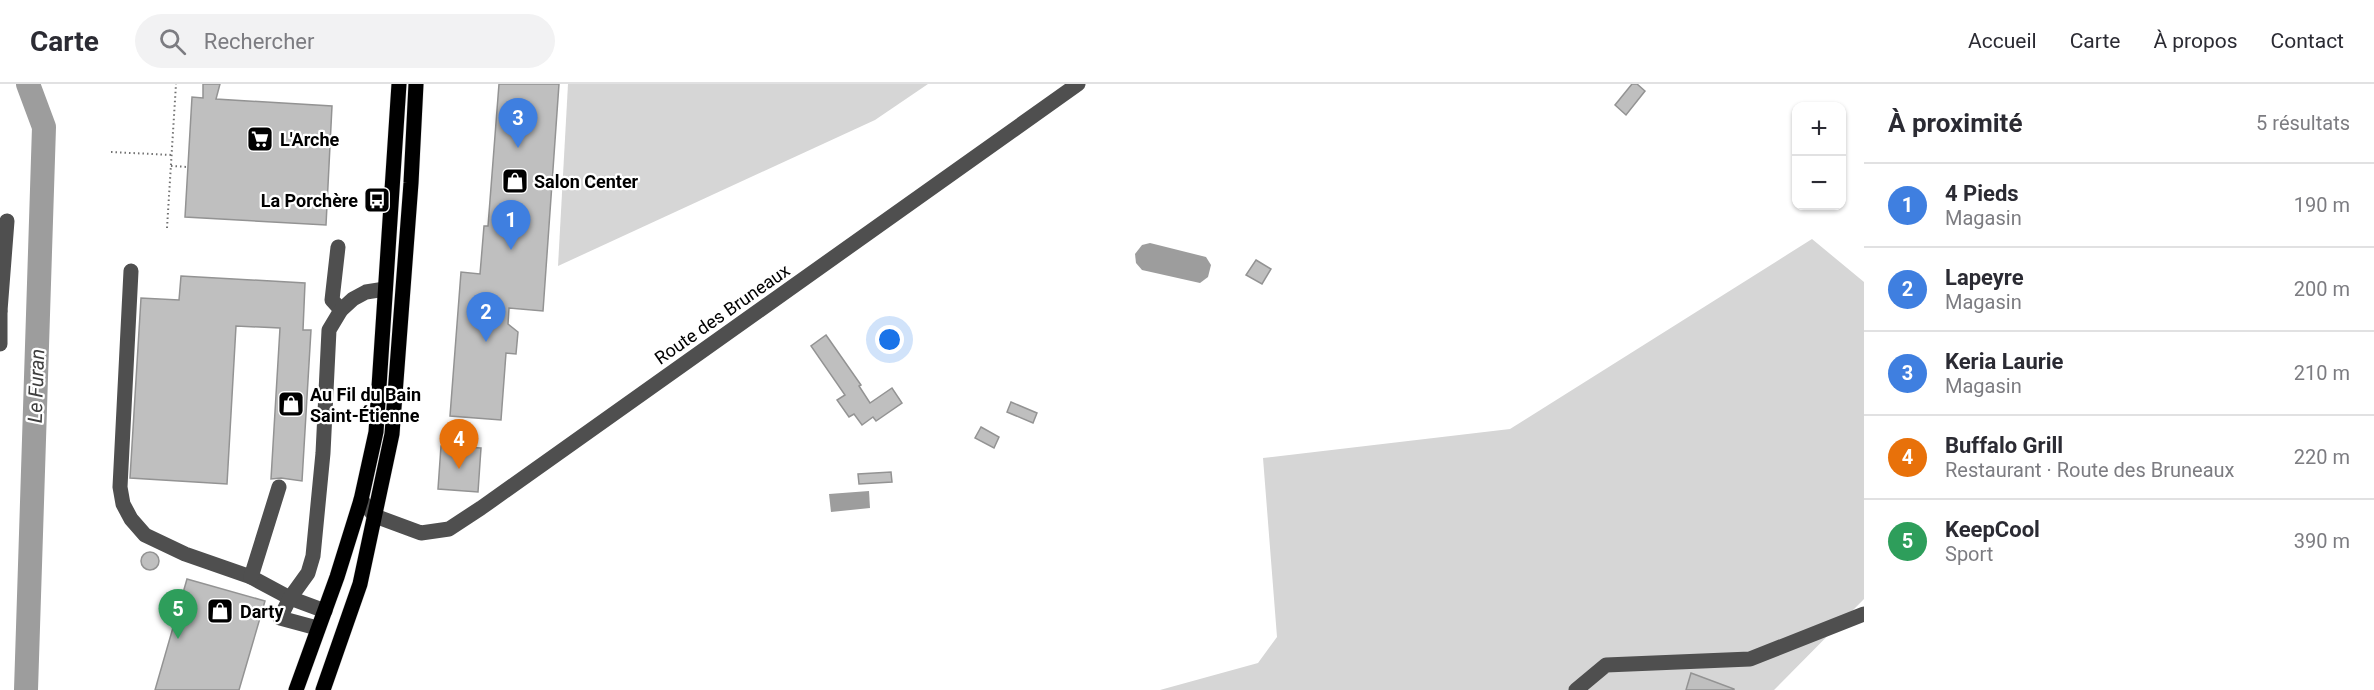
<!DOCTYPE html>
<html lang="fr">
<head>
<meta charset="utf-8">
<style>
  :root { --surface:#fff; --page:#f2f2f3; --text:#2b2b33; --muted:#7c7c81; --line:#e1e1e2; --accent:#111827 }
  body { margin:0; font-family:Roboto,sans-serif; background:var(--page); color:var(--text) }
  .controls { position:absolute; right:18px; top:18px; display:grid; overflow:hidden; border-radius:12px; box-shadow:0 2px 4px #0004 }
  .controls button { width:54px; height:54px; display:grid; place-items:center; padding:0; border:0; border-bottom:2px solid var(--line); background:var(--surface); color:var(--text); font:30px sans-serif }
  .you { position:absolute; left:890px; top:256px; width:21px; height:21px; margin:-15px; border:4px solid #fff; border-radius:50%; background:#1a73e8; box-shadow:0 0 0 9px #1a73e833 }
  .badge { display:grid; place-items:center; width:39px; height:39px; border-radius:50%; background:var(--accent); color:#fff; font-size:20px; font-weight:700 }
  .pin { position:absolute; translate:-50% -50px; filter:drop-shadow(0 2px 3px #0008) }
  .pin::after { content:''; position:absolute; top:32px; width:21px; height:18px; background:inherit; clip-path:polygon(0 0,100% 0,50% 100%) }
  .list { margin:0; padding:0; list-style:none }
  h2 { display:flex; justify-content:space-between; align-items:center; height:78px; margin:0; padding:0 24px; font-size:26px }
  h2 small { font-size:20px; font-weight:400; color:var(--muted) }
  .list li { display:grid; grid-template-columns:39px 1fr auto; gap:18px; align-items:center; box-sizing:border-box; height:84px; padding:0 24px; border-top:2px solid var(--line) }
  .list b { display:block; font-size:22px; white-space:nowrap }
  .list p { margin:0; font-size:20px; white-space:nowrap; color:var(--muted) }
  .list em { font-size:20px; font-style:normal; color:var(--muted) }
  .icon { flex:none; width:33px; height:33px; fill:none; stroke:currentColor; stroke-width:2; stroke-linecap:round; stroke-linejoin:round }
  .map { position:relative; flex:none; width:1864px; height:606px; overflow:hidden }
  header { display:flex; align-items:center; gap:36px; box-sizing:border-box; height:84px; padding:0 30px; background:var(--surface); border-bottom:2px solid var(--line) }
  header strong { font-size:28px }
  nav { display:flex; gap:33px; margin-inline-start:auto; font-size:21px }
  .search { width:420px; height:54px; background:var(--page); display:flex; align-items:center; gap:15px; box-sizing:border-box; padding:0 21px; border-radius:33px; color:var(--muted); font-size:22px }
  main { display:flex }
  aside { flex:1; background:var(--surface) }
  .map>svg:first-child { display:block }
  .green { fill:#d6d6d6 }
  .water { fill:#9d9d9d }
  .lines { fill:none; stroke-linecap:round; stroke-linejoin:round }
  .river { stroke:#9d9d9d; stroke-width:24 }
  .building { fill:#bfbfbf; stroke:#939393; stroke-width:1.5 }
  .major-casing { stroke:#dbdbdb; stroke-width:16 }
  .path { stroke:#717171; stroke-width:2; stroke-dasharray:1.5 3; stroke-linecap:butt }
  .minor { stroke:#4f4f4f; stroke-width:15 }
  .major { stroke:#000; stroke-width:15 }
  .labels { text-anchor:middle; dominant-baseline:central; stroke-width:4.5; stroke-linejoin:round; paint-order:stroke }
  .poi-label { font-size:18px; font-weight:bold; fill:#000; stroke:#fff; text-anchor:start }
  .street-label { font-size:18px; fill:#000; stroke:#fff }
  .water-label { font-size:20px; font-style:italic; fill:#3e3e3e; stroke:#fff }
</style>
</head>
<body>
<header>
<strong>Carte</strong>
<div class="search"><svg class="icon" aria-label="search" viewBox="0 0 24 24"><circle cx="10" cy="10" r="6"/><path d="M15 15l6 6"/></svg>Rechercher</div>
<nav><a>Accueil</a><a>Carte</a><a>À propos</a><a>Contact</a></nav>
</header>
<main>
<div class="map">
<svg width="1864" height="606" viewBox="0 0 1864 606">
  <rect width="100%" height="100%" fill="#fff"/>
  <!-- green -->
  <g class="green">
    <path d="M568 0H928L875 36 558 182Z"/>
    <path d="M1812 155 1864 198V515L1774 606H1160L1258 579 1277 553 1263 374 1510 345Z"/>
  </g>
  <!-- water -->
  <g class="water">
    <path d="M1150 159 1206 173 1211 181 1208 193 1200 199 1142 186 1136 179 1135 170 1142 161Z"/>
    <path d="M869 407 870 424 831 428 829 410Z"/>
  </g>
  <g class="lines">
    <!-- river -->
    <path class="river" d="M26 606 44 43 28 0"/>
  </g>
  <!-- building -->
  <g class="building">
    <path d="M203 0H220L216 15 332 22 326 141 185 133 192 13 203 14Z"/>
    <path d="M499 0H559L543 227 509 224 508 240 518 248 516 270 506 269 501 336 450 332 461 188 480 190 484 142H488Z"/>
    <path d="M1632 0H1637L1645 7 1626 31 1615 21Z"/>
    <path d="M1256 176 1271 185 1262 200 1246 191Z"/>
    <path d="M181 192 305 199 303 246H311L302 397 281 394 271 395 280 244 236 242 227 400 130 394 141 214 179 216Z"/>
    <path d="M826 251 861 301 859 302 870 319 892 304 902 319 876 337 873 333 862 341 854 330 849 333 837 316 845 311 811 262Z"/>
    <path d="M1011 318 1037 329 1033 339 1007 328Z"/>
    <path d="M981 343 999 353 994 364 975 354Z"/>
    <path d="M441 362 481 364 478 408 438 405Z"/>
    <path d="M891 388 892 398 859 400 858 390Z"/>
    <circle cx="150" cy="477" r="9"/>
    <path d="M187 495 265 517 239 606H155Z"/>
    <path d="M1691 589 1734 605V606H1686Z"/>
  </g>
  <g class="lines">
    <defs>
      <g id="major">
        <path d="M296 606 337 493 361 416 376 348 399 0"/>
        <path d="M323 606 360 500 392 350 411 99 416 0"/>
      </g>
    </defs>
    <!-- major casing -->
    <use href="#major" class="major-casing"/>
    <!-- path -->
    <g class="path">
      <path d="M111 68 172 71"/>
      <path d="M171 82 188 83"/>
      <path d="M167 144 176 0"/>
    </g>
    <!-- minor -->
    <g class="minor">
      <path d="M338 163 332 216 341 226"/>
      <path d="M131 187 120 403 123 420 131 435 145 451 185 470 251 493 290 514 325 527"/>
      <path d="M0 227 7 137"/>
      <path d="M0 227V260"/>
      <path d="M361 416 375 432 421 449 449 445 481 424 1078 0"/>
      <path d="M251 493 279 403"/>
      <path d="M317 544 280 534 290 514 308 489 313 472 323 369 329 246 341 226 353 215 366 208 385 205"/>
      <path d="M1576 606 1606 581 1750 575 1864 530"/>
    </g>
    <!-- major -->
    <use href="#major" class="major"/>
  </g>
  <!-- icons -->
  <defs>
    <symbol id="supermarket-square" viewBox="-11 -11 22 22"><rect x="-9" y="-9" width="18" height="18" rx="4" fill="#000" stroke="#fff"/><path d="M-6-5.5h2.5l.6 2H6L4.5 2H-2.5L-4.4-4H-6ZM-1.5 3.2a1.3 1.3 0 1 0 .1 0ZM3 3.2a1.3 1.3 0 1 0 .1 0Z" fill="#fff"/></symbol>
    <symbol id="shop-square" viewBox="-11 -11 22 22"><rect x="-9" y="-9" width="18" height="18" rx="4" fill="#000" stroke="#fff"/><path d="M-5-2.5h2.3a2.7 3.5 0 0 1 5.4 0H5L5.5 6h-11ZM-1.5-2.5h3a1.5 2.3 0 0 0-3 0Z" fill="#fff"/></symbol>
    <symbol id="bus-square" viewBox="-11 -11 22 22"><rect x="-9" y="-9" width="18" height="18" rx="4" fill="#000" stroke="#fff"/><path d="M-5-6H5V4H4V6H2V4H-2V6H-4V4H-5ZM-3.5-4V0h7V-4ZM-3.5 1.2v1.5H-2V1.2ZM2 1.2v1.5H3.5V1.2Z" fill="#fff"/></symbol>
  </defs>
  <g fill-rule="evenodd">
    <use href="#supermarket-square" x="245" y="40" width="30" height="30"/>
    <use href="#shop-square" x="500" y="82" width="30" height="30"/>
    <use href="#bus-square" x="362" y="101" width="30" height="30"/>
    <use href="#shop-square" x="276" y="305" width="30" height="30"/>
    <use href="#shop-square" x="205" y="512" width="30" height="30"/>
  </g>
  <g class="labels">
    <!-- poi labels -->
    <g class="poi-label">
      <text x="280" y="55">L'Arche</text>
      <text x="534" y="97">Salon Center</text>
      <text x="358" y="116" text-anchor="end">La Porchère</text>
      <text x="310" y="310">Au Fil du Bain<tspan x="310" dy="21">Saint-Étienne</tspan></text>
      <text x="240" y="527">Darty</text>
    </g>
    <!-- street labels -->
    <g class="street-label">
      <text transform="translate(722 230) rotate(-35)">Route des Bruneaux</text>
    </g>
    <!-- water labels -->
    <g class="water-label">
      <text transform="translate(36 302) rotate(-88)">Le Furan</text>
    </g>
  </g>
</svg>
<div class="controls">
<button>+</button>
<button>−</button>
</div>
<div class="you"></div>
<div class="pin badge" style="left:511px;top:166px;background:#3f7fe0">1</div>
<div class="pin badge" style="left:486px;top:258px;background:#3f7fe0">2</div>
<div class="pin badge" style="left:518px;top:64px;background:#3f7fe0">3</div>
<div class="pin badge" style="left:459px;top:385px;background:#e8710a">4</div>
<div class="pin badge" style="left:178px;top:555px;background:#2e9e5b">5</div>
</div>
<aside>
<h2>À proximité<small>5 résultats</small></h2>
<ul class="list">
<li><span class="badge" style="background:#3f7fe0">1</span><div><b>4 Pieds</b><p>Magasin</p></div><em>190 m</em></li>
<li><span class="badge" style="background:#3f7fe0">2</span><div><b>Lapeyre</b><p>Magasin</p></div><em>200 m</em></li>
<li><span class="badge" style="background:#3f7fe0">3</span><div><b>Keria Laurie</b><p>Magasin</p></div><em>210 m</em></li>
<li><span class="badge" style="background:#e8710a">4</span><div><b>Buffalo Grill</b><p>Restaurant · Route des Bruneaux</p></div><em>220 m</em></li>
<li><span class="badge" style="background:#2e9e5b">5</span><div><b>KeepCool</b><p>Sport</p></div><em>390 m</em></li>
</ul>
</aside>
</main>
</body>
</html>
